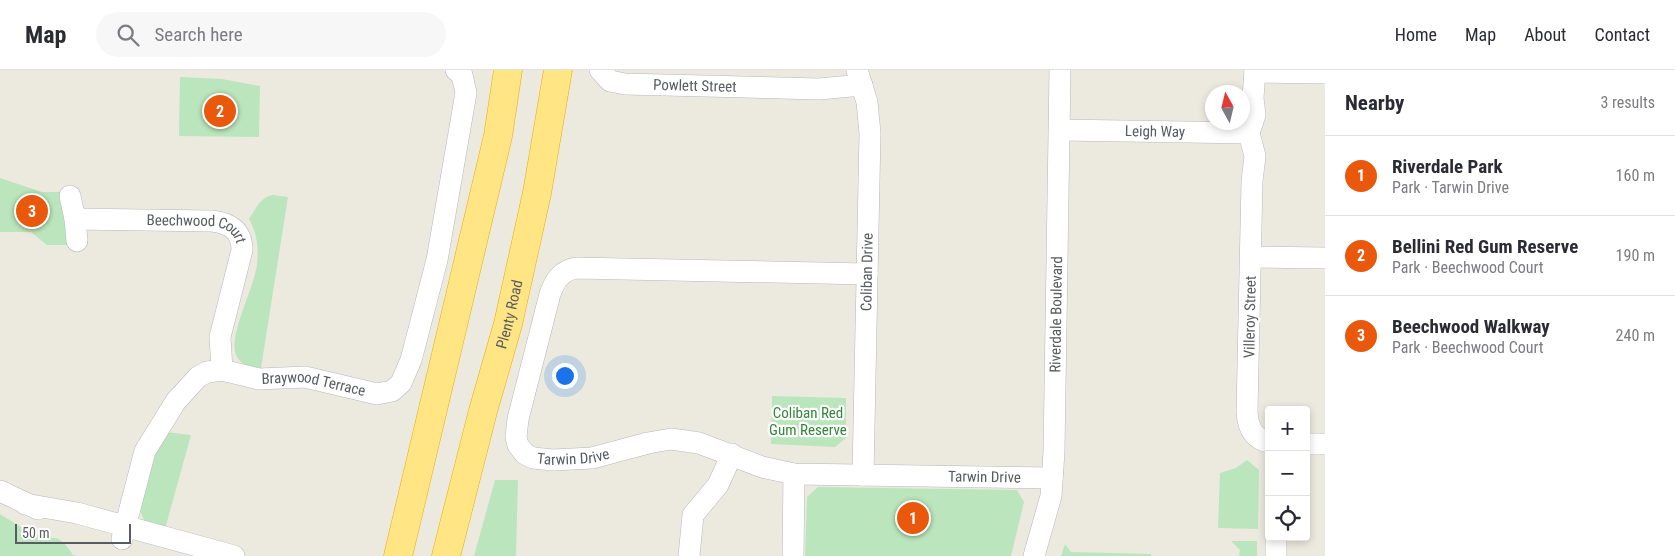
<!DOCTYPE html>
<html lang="en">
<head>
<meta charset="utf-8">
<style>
  :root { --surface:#fff; --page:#f7f7f7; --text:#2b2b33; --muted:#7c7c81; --line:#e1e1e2; --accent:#ea580c }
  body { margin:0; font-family:"Roboto Condensed",sans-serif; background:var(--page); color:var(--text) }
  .controls { position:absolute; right:15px; bottom:15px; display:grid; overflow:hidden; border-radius:5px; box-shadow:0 2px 8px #0003 }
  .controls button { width:45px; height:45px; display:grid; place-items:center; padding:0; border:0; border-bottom:1px solid var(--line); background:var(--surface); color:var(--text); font:25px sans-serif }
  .compass { position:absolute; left:1205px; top:15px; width:45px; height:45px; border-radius:50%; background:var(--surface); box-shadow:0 2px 8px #0003; rotate:352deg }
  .scale { position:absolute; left:15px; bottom:12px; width:116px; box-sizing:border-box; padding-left:5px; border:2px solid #585c61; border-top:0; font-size:14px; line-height:18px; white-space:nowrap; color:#585c61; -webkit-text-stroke:4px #fff; paint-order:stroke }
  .you { position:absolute; left:564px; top:305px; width:18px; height:18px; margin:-12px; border:4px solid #fff; border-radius:50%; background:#1a73e8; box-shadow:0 0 0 8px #1a73e833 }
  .badge { display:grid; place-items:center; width:32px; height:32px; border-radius:50%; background:var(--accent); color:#fff; font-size:16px; font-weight:700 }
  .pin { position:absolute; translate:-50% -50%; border:2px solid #fff; box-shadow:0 1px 5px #0006 }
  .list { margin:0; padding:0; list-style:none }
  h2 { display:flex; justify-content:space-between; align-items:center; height:65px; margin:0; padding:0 20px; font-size:21px }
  h2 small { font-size:16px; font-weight:400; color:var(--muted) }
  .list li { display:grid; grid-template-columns:32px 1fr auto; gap:15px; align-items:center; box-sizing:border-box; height:80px; padding:0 20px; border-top:1px solid var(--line) }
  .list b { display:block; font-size:19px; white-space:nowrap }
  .list p { margin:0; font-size:16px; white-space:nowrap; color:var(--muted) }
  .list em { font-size:16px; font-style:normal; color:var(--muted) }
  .icon { flex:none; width:28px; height:28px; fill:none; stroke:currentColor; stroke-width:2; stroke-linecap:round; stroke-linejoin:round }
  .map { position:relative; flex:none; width:1325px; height:486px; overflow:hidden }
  header { display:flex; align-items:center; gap:30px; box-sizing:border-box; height:70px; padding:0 25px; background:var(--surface); border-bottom:1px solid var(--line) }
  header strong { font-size:24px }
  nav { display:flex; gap:28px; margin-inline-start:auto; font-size:18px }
  .search { width:350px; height:45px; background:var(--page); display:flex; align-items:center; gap:12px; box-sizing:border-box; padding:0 18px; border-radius:28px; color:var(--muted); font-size:19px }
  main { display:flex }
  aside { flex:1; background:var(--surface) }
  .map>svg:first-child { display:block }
  .green { fill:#bbe5bc }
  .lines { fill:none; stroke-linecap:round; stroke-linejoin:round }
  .minor-casing { stroke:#b5b8bd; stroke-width:22 }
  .highway-casing { stroke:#ecac00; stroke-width:29 }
  .minor { stroke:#fff; stroke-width:21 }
  .highway { stroke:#ffe584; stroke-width:28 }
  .labels { text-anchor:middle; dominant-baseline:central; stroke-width:4.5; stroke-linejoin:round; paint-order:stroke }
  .street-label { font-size:15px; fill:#585c61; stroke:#fff }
  .park-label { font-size:15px; fill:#33863a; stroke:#fff }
</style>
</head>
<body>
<header>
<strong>Map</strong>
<div class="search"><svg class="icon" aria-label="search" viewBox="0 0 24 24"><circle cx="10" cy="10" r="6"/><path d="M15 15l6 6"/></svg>Search here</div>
<nav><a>Home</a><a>Map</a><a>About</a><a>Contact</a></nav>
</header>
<main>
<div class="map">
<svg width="1325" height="486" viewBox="0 0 1325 486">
  <rect width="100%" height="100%" fill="#eceadf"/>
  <!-- green -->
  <g class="green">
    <path d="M180 7 222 9 260 16 259 67 179 66Z"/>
    <path d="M0 108 42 122H62L70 175H47L31 162H0Z"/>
    <path d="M273 125 288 127 261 298C252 297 242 296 237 287 226 269 255 217 257 194 259 178 257 163 249 149 256 139 260 127 273 125Z"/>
    <path d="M772 326 846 328V368L835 377 771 374Z"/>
    <path d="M166 362 191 365 165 459 146 455 139 438 156 381Z"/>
    <path d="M1247 390 1259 400 1258 459 1218 458 1220 403 1236 398Z"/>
    <path d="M495 410H518L516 486H474Z"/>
    <path d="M818 417 1017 420 1024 432 1011 486H805L807 427Z"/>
    <path d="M0 444C10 450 20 457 31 462 52 472 58 460 73 485L77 486H0Z"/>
    <path d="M1231 471H1257V486H1239L1240 480Z"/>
    <path d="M1065 474 1071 482 1151 484V486H1061Z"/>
  </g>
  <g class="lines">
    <defs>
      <g id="minor">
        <path id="s1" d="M600 0 610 11 625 14 819 19 862 15"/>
        <path d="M857 0 867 32 870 63 863 405"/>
        <path d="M1255 0 1253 28 1255 45 1249 63 1255 86 1252 111 1247 342C1248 357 1253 369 1269 372"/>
        <path d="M1255 2 1325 3"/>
        <path id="s2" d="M1060 60 1249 63"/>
        <path d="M70 126 75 149 77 171"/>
        <path id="s3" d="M75 149 212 151C230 153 242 161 242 180L220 267 222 300"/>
        <path d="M1251 187 1325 188"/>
        <path id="s4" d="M867 204 576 198C561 201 555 210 550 224L518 349 516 367 518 375 525 384 533 388 553 390 592 388 648 373 671 369 699 373 762 397 794 404 1052 408"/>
        <path d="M1306 374H1325"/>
        <path d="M0 421 38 439"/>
        <path d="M25 434 77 443 234 486"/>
        <path id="s5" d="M122 469 145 381 176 331 198 307 207 302 222 300 259 309 305 307 377 324 392 321 401 313 411 290 437 190 466 23 462 5 456 0"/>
        <path d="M689 486 693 445 718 415 732 384"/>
        <path d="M793 486 794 404"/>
        <path id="s6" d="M1034 486 1051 426 1054 382 1060 0"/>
        <path d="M1276 486V467"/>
      </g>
      <g id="highway">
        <path d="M398 486 498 66 508 0"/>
        <path id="s7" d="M446 486 483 341 508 254 537 123 558 0"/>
      </g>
    </defs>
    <!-- minor casing -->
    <use href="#minor" class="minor-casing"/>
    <!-- highway casing -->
    <use href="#highway" class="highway-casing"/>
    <!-- minor -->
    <use href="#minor" class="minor"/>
    <!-- highway -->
    <use href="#highway" class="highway"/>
  </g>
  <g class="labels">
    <!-- street labels -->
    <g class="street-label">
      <text stroke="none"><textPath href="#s1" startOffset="100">Powlett Street</textPath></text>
      <text stroke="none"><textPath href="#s2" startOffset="95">Leigh Way</textPath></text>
      <text stroke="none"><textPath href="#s3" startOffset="124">Beechwood Court</textPath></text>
      <text transform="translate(867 202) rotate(-89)">Coliban Drive</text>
      <text stroke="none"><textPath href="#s6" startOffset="244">Riverdale Boulevard</textPath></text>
      <text stroke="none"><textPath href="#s7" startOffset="250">Plenty Road</textPath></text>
      <text transform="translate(1250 247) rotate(-89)">Villeroy Street</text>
      <text stroke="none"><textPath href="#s5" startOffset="301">Braywood Terrace</textPath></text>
      <text stroke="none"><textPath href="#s4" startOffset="546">Tarwin Drive</textPath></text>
      <text stroke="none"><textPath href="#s4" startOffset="965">Tarwin Drive</textPath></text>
    </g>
    <!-- park labels -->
    <g class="park-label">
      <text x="808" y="343">Coliban Red<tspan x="808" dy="17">Gum Reserve</tspan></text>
    </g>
  </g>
</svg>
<div class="controls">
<button>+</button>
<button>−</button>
<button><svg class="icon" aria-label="locate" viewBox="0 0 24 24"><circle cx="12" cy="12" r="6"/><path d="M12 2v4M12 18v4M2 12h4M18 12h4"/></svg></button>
</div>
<svg class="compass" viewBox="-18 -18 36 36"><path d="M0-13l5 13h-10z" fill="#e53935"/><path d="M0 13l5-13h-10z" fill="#7c7c81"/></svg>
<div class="scale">50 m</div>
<div class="you"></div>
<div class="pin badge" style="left:913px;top:448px">1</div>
<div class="pin badge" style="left:220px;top:41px">2</div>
<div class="pin badge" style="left:32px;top:141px">3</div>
</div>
<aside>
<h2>Nearby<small>3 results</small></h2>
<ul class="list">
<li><span class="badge">1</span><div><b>Riverdale Park</b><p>Park · Tarwin Drive</p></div><em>160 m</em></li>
<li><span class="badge">2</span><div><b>Bellini Red Gum Reserve</b><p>Park · Beechwood Court</p></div><em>190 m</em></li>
<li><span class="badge">3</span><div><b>Beechwood Walkway</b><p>Park · Beechwood Court</p></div><em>240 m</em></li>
</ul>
</aside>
</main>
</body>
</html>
